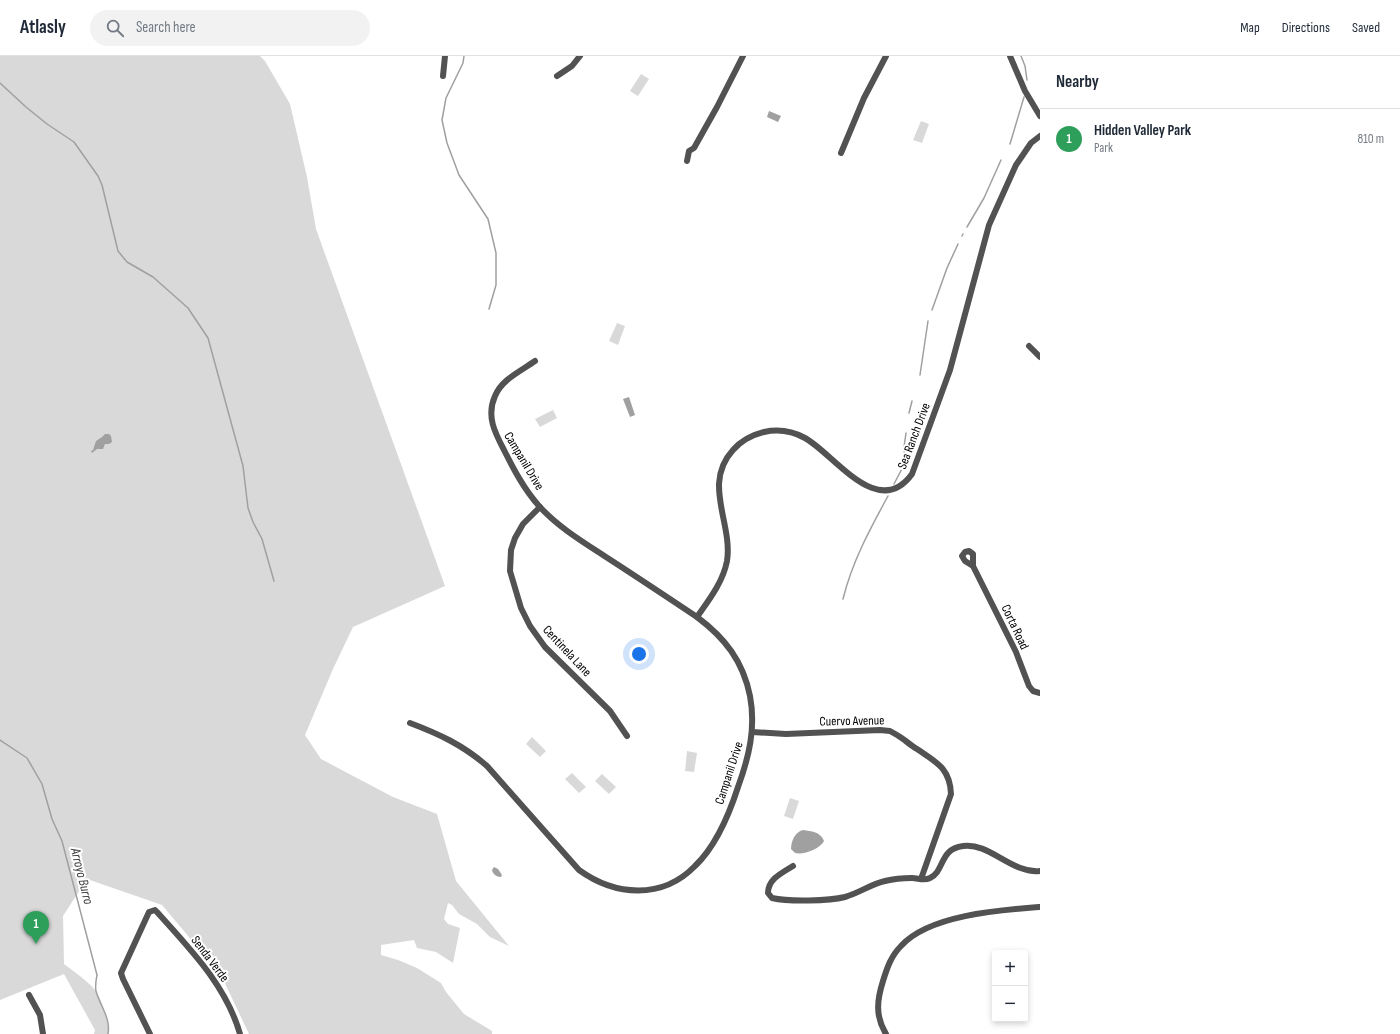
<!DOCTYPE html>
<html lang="en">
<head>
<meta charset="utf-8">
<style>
  :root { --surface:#fff; --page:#f2f2f3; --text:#1f2937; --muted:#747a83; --line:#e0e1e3; --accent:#d93025 }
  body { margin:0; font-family:"Sofia Sans Condensed",sans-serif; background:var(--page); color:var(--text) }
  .controls { position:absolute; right:12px; bottom:12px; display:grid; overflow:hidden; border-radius:4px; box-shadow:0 2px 6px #0003 }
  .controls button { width:36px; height:36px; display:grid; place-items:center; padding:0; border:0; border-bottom:1px solid var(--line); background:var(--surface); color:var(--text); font:20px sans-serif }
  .you { position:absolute; left:639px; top:598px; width:14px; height:14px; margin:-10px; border:3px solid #fff; border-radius:50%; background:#1a73e8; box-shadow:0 0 0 6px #1a73e833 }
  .badge { display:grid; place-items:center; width:26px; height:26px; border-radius:50%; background:var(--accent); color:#fff; font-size:13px; font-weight:700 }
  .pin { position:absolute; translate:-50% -33px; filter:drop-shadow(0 1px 2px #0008) }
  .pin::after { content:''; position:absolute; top:21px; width:14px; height:12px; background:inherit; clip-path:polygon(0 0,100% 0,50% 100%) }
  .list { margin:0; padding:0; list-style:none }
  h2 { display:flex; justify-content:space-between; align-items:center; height:52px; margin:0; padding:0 16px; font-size:17px }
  h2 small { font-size:13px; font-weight:400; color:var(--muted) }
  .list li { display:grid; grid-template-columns:26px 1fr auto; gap:12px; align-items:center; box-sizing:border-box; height:60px; padding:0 16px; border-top:1px solid var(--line) }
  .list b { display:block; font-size:15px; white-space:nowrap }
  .list p { margin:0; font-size:13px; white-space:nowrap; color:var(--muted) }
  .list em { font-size:13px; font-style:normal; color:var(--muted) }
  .icon { flex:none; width:22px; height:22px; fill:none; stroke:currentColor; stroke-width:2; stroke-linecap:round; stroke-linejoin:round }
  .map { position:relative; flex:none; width:1040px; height:978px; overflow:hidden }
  header { display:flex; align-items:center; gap:24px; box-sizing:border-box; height:56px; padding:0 20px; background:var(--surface); border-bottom:1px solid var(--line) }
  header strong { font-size:19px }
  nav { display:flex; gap:22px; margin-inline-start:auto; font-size:14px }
  .search { width:280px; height:36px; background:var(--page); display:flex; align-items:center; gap:10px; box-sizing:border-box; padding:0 14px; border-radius:22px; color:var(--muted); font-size:15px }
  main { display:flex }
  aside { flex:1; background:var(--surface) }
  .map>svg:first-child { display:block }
  .green { fill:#d9d9d9 }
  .water { fill:#a0a0a0 }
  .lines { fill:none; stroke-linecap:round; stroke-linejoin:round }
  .stream { stroke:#a0a0a0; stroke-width:1.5 }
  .minor { stroke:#525252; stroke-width:6 }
  .labels { text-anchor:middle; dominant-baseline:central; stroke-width:4; stroke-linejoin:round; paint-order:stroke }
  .street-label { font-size:13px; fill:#000; stroke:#fff }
  .water-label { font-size:14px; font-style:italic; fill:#414141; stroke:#fff }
</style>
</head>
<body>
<header>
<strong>Atlasly</strong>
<div class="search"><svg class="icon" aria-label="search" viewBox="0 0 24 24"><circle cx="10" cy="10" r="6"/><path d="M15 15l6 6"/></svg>Search here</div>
<nav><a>Map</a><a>Directions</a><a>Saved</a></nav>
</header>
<main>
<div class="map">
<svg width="1040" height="978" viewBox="0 0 1040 978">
  <rect width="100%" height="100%" fill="#fff"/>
  <!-- green -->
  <g class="green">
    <path d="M0 0H260L265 5 290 48 307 121 316 173 445 530 353 571 333 613 305 679 321 703 393 741 437 758 456 825 509 890 490 881 477 868 459 858 452 849 448 847 444 863 448 868 460 872 453 907 436 896 417 892 414 884 381 889V899L398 904 417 912 441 927 446 936 464 958 492 975V978H249L221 919 162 849 87 823 63 860 64 908C73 915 88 925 95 934 101 941 110 969 108 978H94L95 974 64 918 0 944Z"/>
    <path d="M641 18 649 23 638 40 630 35Z"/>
    <path d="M921 65 929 68 922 87 913 84Z"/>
    <path d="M617 267 625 270 618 289 609 285Z"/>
    <path d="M553 354 557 362 540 371 535 363Z"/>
    <path d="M532 681 546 695 540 701 526 688Z"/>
    <path d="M687 695 697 697 694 716 685 715Z"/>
    <path d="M572 717 586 731 579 737 565 723Z"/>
    <path d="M602 718 616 731 609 738 595 725Z"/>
    <path d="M790 742 799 745 793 763 784 760Z"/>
  </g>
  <!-- water -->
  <g class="water">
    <path d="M769 55 781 60 778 66 767 61Z"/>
    <path d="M629 341 635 359 630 361 623 343Z"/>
    <path d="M105 378H109L111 380 112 386 109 388H105L103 393H97L92 397 91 395 93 394 96 385 102 381Z"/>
    <path d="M803 774C811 775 821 776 824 785 820 793 804 799 795 797L791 793C791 785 795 776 803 774Z"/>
    <path d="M494 811 498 813 502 819 501 821C496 821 493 818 492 814Z"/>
  </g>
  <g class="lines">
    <!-- stream -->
    <g class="stream">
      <path d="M464 0 463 7 446 42 442 64 447 87 459 119 488 163 496 197V229L489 253"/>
      <path d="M1021 0 1025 10 1027 24"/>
      <path d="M0 27 26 51 47 68 74 86 98 120 102 129 118 195 127 206 153 221 188 252 208 282 243 410 248 452 253 466 262 483 274 525"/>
      <path d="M1010 88 1024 41"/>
      <path d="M967 171 984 142 1001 104"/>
      <path d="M962 180 963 178"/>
      <path d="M932 254 947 212 958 188"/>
      <path d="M920 319 928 265"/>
      <path d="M909 357 912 345"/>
      <path d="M894 428 905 407 904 391 906 377"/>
      <path d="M843 543C852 506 870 473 888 440"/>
      <path d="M0 684 27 702 42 728 52 763 62 785 97 919C96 924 95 930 96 935 100 950 111 962 108 978"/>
    </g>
    <!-- minor -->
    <g class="minor">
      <path d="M1010 0 1025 35 1040 60"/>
      <path d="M443 20 445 0"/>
      <path d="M557 20 572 10 580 0"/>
      <path d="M841 97 864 42 886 0"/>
      <path d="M687 105 689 95 694 92 717 51 743 0"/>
      <path d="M1029 290 1040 301"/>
      <path d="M540 451 523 468 515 482 511 494 510 515 521 552 530 570 545 591 610 655 627 680"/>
      <path d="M973 510 965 505 962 500 965 496 969 495 973 498V510L1016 596 1029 630 1033 635 1040 637"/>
      <path d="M697 561C709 544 723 526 727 505 733 467 702 428 733 394 741 385 752 379 764 376 778 373 792 375 805 382 834 398 878 465 912 418L950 314 989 169 1016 109 1031 87 1040 80"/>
      <path d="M410 667C439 678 463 689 487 710L579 814C615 840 662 844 695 810 716 790 729 759 738 731 749 701 756 672 750 640 743 605 725 582 697 561 667 541 637 521 606 501 583 486 558 471 539 450 524 433 514 414 504 394 495 377 486 360 495 340 502 323 521 315 535 305"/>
      <path d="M752 676 786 678 880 674 890 675 897 679C904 683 910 689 917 693 936 706 950 712 951 738L921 823"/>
      <path d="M793 810C782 817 768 823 768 837L772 842C789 846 829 845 845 841 859 837 871 828 885 825 893 823 903 822 912 822 918 822 924 825 930 822 945 815 939 793 963 790 989 786 1012 818 1040 815"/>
      <path d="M29 939 40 959 43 978"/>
      <path d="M150 978 123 923 121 917 149 856 155 854 157 856C190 893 226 929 240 978"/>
      <path d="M886 978C875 960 877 944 883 925 887 912 891 900 901 890 929 859 1000 854 1040 851"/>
    </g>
  </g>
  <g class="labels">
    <!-- street labels -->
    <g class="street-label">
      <text transform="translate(914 380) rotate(-69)">Sea Ranch Drive</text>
      <text transform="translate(524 405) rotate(59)">Campanil Drive</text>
      <text transform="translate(1015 571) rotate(65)">Corta Road</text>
      <text transform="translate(567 595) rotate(47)">Centinela Lane</text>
      <text transform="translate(852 665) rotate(-1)">Cuervo Avenue</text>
      <text transform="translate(729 717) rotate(-72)">Campanil Drive</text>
      <text transform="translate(210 903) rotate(53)">Senda Verde</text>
    </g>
    <!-- water labels -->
    <g class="water-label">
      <text transform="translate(82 820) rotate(76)">Arroyo Burro</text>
    </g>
  </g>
</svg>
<div class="controls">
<button>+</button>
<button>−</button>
</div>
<div class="you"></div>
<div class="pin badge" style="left:36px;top:888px;background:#2e9e5b">1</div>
</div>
<aside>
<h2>Nearby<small></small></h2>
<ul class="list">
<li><span class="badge" style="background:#2e9e5b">1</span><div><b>Hidden Valley Park</b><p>Park</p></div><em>810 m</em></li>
</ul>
</aside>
</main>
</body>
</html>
